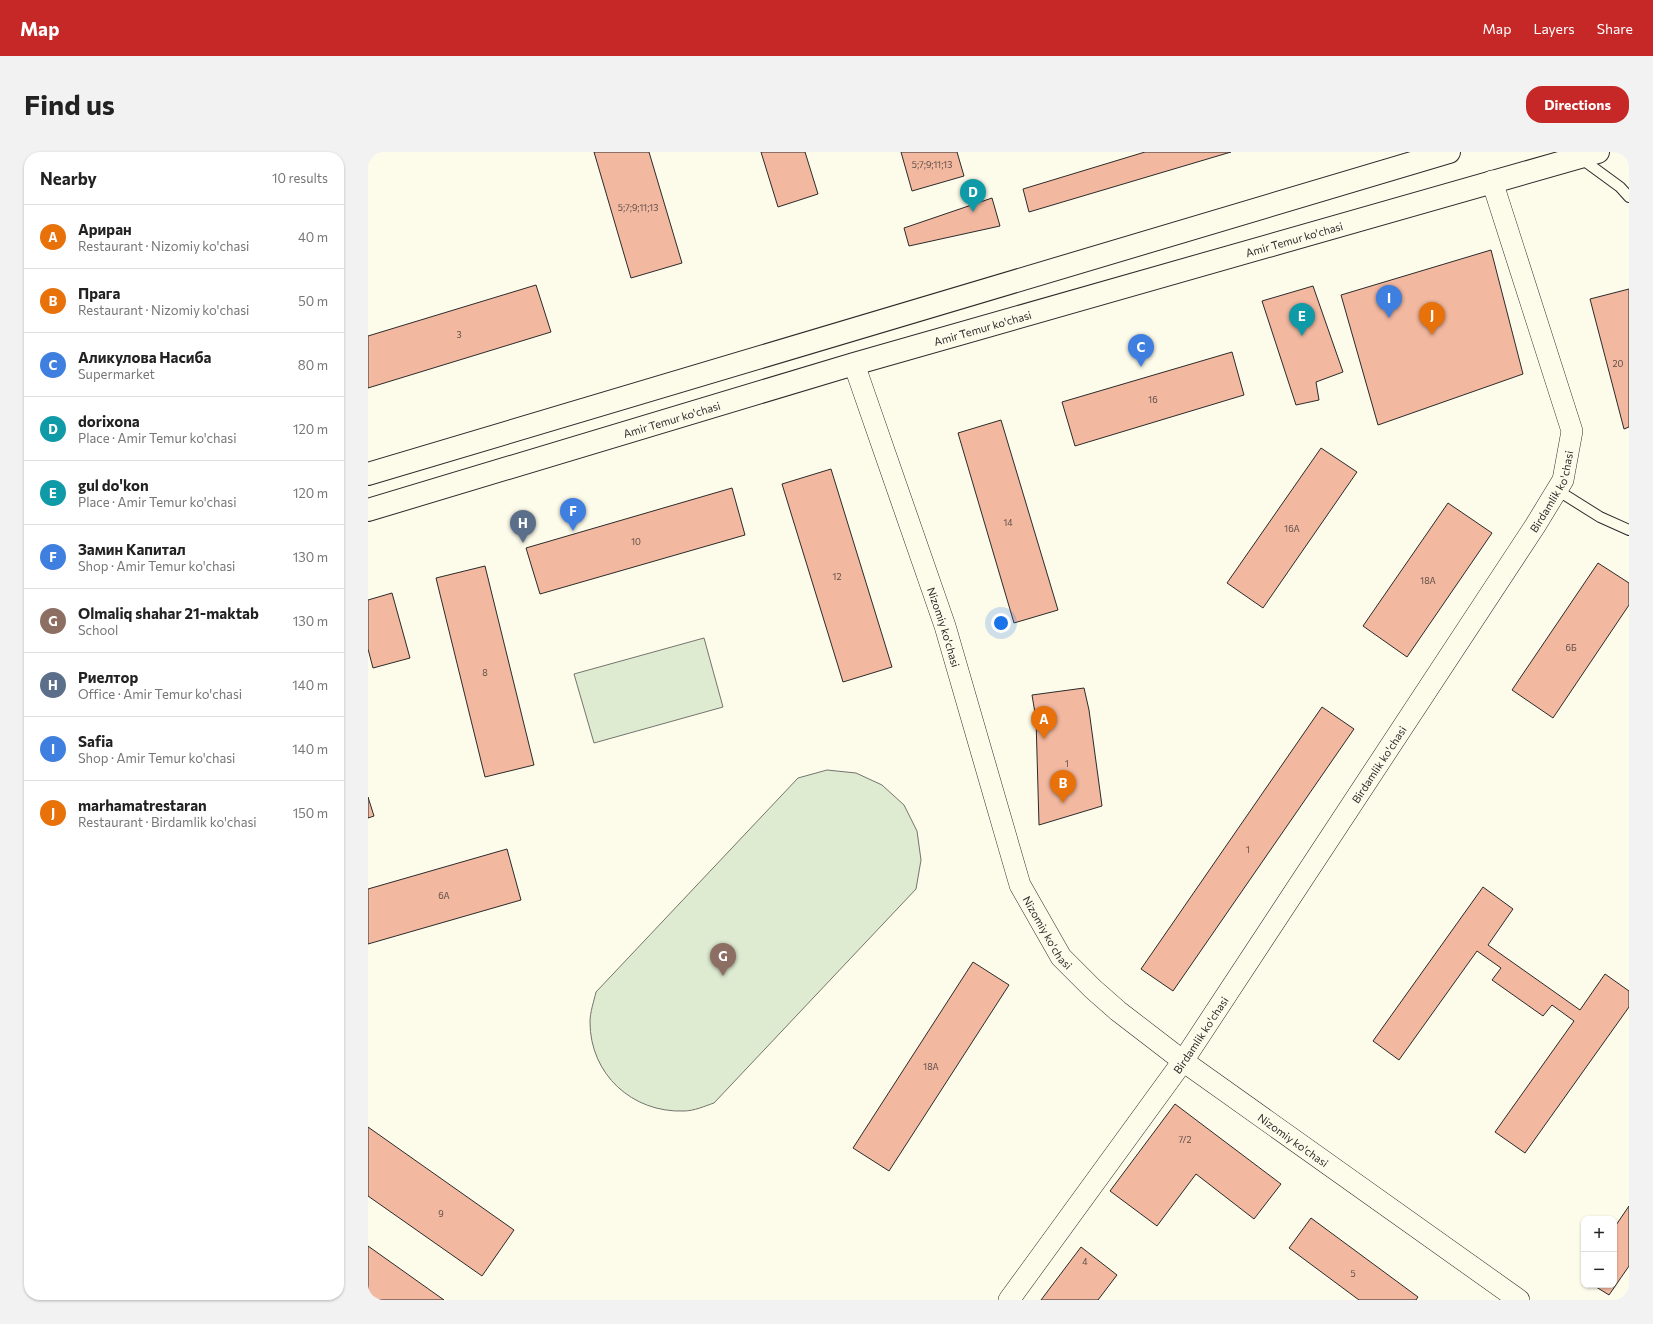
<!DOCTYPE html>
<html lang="en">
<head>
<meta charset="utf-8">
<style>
  :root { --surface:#fff; --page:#f2f2f2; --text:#222; --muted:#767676; --line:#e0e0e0; --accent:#c62828 }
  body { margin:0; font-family:Commissioner,sans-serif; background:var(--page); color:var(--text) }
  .controls { position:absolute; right:12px; bottom:12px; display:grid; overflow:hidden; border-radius:8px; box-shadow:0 1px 3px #0004 }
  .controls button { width:36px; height:36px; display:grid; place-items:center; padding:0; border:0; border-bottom:1px solid var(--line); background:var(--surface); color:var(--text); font:20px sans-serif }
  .you { position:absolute; left:633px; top:471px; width:14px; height:14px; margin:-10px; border:3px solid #fff; border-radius:50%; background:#1a73e8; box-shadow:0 0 0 6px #1a73e833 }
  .badge { display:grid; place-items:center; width:26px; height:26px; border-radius:50%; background:var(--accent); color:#fff; font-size:13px; font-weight:700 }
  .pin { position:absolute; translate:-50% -33px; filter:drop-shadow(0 1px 2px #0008) }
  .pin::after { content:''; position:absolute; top:21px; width:14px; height:12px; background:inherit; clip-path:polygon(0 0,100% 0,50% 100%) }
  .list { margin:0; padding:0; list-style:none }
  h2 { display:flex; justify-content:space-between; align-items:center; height:52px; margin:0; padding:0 16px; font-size:17px }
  h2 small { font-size:13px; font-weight:400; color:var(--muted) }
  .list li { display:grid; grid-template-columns:26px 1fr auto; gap:12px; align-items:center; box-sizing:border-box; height:64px; padding:0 16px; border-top:1px solid var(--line) }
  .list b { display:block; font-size:15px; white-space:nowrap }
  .list p { margin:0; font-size:13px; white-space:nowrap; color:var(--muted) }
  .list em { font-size:13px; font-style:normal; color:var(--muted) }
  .map { position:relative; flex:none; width:1261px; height:1148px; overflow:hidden; border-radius:16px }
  header { display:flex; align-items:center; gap:24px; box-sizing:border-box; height:56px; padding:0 20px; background:var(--accent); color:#fff }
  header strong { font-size:19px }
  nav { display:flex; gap:22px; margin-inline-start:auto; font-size:14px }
  .intro { display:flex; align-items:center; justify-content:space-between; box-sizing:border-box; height:96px; padding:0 24px }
  h1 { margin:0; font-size:28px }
  .button { padding:10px 18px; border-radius:16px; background:var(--accent); color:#fff; font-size:14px; font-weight:700 }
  main { display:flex; gap:24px; padding:0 24px }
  aside { flex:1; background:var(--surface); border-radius:16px; box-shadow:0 1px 3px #0004 }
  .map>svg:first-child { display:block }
  .green { fill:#deebd1; stroke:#74746e }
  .building { fill:#f2b8a0; stroke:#2b2b2b }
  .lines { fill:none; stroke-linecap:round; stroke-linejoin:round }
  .service-casing { stroke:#2b2b2b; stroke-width:12 }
  .minor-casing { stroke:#2b2b2b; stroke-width:22 }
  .secondary-casing { stroke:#2b2b2b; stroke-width:24 }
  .service { stroke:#fdfbea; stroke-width:10 }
  .minor { stroke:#fdfbea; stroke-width:21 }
  .secondary { stroke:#fdfbea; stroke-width:22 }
  .labels { text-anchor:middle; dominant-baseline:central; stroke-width:3; stroke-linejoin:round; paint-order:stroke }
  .number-label { font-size:9px; fill:#5d4e48 }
  .street-label { font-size:11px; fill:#2b2b2b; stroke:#fdfbea }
</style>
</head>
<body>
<header>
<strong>Map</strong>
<nav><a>Map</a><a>Layers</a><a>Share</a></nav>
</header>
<div class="intro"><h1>Find us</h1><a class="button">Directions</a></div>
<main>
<aside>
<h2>Nearby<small>10 results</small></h2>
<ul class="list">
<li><span class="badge" style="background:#e8710a">A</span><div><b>Ариран</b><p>Restaurant · Nizomiy ko'chasi</p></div><em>40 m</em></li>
<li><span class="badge" style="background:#e8710a">B</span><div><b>Прага</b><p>Restaurant · Nizomiy ko'chasi</p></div><em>50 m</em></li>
<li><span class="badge" style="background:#3f7fe0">C</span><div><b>Аликулова Насиба</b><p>Supermarket</p></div><em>80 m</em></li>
<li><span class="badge" style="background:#0f9aa8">D</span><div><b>dorixona</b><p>Place · Amir Temur ko'chasi</p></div><em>120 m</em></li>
<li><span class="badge" style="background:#0f9aa8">E</span><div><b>gul do'kon</b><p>Place · Amir Temur ko'chasi</p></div><em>120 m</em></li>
<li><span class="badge" style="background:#3f7fe0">F</span><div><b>Замин Капитал</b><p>Shop · Amir Temur ko'chasi</p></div><em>130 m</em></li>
<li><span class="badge" style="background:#8d6e63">G</span><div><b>Olmaliq shahar 21-maktab</b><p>School</p></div><em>130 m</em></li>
<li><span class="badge" style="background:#5c6f8a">H</span><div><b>Риелтор</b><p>Office · Amir Temur ko'chasi</p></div><em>140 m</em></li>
<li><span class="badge" style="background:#3f7fe0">I</span><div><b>Safia</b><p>Shop · Amir Temur ko'chasi</p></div><em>140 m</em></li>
<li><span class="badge" style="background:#e8710a">J</span><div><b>marhamatrestaran</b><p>Restaurant · Birdamlik ko'chasi</p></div><em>150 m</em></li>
</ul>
</aside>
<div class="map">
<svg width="1261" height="1148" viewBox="0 0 1261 1148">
  <rect width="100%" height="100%" fill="#fdfbea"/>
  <!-- green -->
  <g class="green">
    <path d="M336 486 355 555 226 591 206 522Z"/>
    <path d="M459 618 488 621 514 633 536 653 549 679 553 708 548 737 346 951C337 954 326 959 316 959 264 961 222 922 222 870 222 860 226 849 228 840L430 626Z"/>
  </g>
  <!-- building -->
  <g class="building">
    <path d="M0 0H6L0 10Z"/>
    <path d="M226 0H281L314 111 263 126Z"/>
    <path d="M393 0H437L450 42 410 55Z"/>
    <path d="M533 0H589L596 24 544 39Z"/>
    <path d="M777 0H863L661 60 655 37Z"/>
    <path d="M624 46 632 74 541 94 536 76Z"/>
    <path d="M1123 98 1155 222 1010 273 973 143Z"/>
    <path d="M168 133 183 180 0 236V184Z"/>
    <path d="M945 134 975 220 948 230 951 248 928 253 894 149Z"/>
    <path d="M1261 137V275L1256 277 1222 147Z"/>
    <path d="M864 200 876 243 707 294 694 250Z"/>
    <path d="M633 268 690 458 646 471 590 281Z"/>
    <path d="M953 296 989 320 895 456 859 431Z"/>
    <path d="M463 317 524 515 475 530 414 332Z"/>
    <path d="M364 336 377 383 172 442 158 396Z"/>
    <path d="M1080 351 1124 381 1039 505 995 474Z"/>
    <path d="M1230 411 1261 431V453L1185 566 1144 538Z"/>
    <path d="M117 414 166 613 117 625 68 426Z"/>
    <path d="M24 441 42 506 5 516 0 497V448Z"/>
    <path d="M716 536 721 558 734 654 671 673 668 567 664 543Z"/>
    <path d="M954 555 986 577 805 839 773 817Z"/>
    <path d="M0 645 6 664 0 666Z"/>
    <path d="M139 697 153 748 0 792V737Z"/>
    <path d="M1115 735 1145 757 1120 793 1212 858 1237 822 1261 839V855L1157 1001 1127 980 1206 869 1184 853 1175 864 1124 828 1133 816 1109 799 1031 908 1005 889Z"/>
    <path d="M605 810 641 833 521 1019 485 996Z"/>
    <path d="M807 952 913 1032 886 1067 828 1022 789 1074 742 1039Z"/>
    <path d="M0 975 146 1078 114 1124 0 1044Z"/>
    <path d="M1261 1054V1114L1241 1143 1225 1133H1246V1076Z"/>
    <path d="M943 1066 1050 1145 1048 1148H991L921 1096Z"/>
    <path d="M0 1094 76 1148H0Z"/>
    <path d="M713 1095 749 1123 730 1148H673Z"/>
  </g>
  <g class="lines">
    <defs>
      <g id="service">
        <path d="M1211 5 1252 35 1261 45"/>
        <path d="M1189 338 1232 365 1261 378"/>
      </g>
      <g id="minor">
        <path id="s1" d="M486 212 577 474 652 733 693 805 725 837 750 859 815 909 1151 1148"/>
        <path id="s2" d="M641 1148 815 909 1167 374 1195 328 1204 279 1124 29"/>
      </g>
      <g id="secondary">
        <path d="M0 322 1081 0"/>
        <path id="s3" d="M0 358 486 212 1230 0"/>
      </g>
    </defs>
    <!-- service casing -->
    <use href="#service" class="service-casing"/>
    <!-- minor casing -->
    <use href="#minor" class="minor-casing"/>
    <!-- secondary casing -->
    <use href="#secondary" class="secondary-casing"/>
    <!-- service -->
    <use href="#service" class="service"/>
    <!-- minor -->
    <use href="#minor" class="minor"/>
    <!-- secondary -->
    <use href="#secondary" class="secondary"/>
  </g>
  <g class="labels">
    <!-- number labels -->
    <g class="number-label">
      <text x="564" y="12">5;7;9;11;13</text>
      <text x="270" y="55">5;7;9;11;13</text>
      <text x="91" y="182">3</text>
      <text x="1250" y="211">20</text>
      <text x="785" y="247">16</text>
      <text x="640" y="370">14</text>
      <text x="924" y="376">16A</text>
      <text x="268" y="389">10</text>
      <text x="469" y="424">12</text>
      <text x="1060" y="428">18A</text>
      <text x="1203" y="495">6Б</text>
      <text x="117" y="520">8</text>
      <text x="699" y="611">1</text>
      <text x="880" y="697">1</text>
      <text x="76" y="743">6А</text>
      <text x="563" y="914">18А</text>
      <text x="817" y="987">7/2</text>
      <text x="73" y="1061">9</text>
      <text x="717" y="1109">4</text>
      <text x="985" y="1121">5</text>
    </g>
    <!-- street labels -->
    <g class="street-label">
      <text stroke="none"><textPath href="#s3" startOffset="965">Amir Temur ko'chasi</textPath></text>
      <text stroke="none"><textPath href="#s3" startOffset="641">Amir Temur ko'chasi</textPath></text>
      <text stroke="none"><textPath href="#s3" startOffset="317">Amir Temur ko'chasi</textPath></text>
      <text stroke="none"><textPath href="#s2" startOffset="975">Birdamlik ko'chasi</textPath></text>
      <text stroke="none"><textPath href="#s1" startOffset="278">Nizomiy ko'chasi</textPath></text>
      <text stroke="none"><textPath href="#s2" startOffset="651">Birdamlik ko'chasi</textPath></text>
      <text stroke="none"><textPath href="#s1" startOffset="602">Nizomiy ko'chasi</textPath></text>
      <text stroke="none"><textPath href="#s2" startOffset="327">Birdamlik ko'chasi</textPath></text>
      <text stroke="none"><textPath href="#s1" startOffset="926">Nizomiy ko'chasi</textPath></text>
    </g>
  </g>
</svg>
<div class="controls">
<button>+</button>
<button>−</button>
</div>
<div class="you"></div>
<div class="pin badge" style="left:676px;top:587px;background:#e8710a">A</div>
<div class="pin badge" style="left:695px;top:651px;background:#e8710a">B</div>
<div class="pin badge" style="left:773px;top:215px;background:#3f7fe0">C</div>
<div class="pin badge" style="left:605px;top:60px;background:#0f9aa8">D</div>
<div class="pin badge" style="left:934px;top:184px;background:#0f9aa8">E</div>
<div class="pin badge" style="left:205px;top:379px;background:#3f7fe0">F</div>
<div class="pin badge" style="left:355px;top:824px;background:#8d6e63">G</div>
<div class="pin badge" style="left:155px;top:391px;background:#5c6f8a">H</div>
<div class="pin badge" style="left:1021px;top:166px;background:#3f7fe0">I</div>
<div class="pin badge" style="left:1064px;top:183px;background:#e8710a">J</div>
</div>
</main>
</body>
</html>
